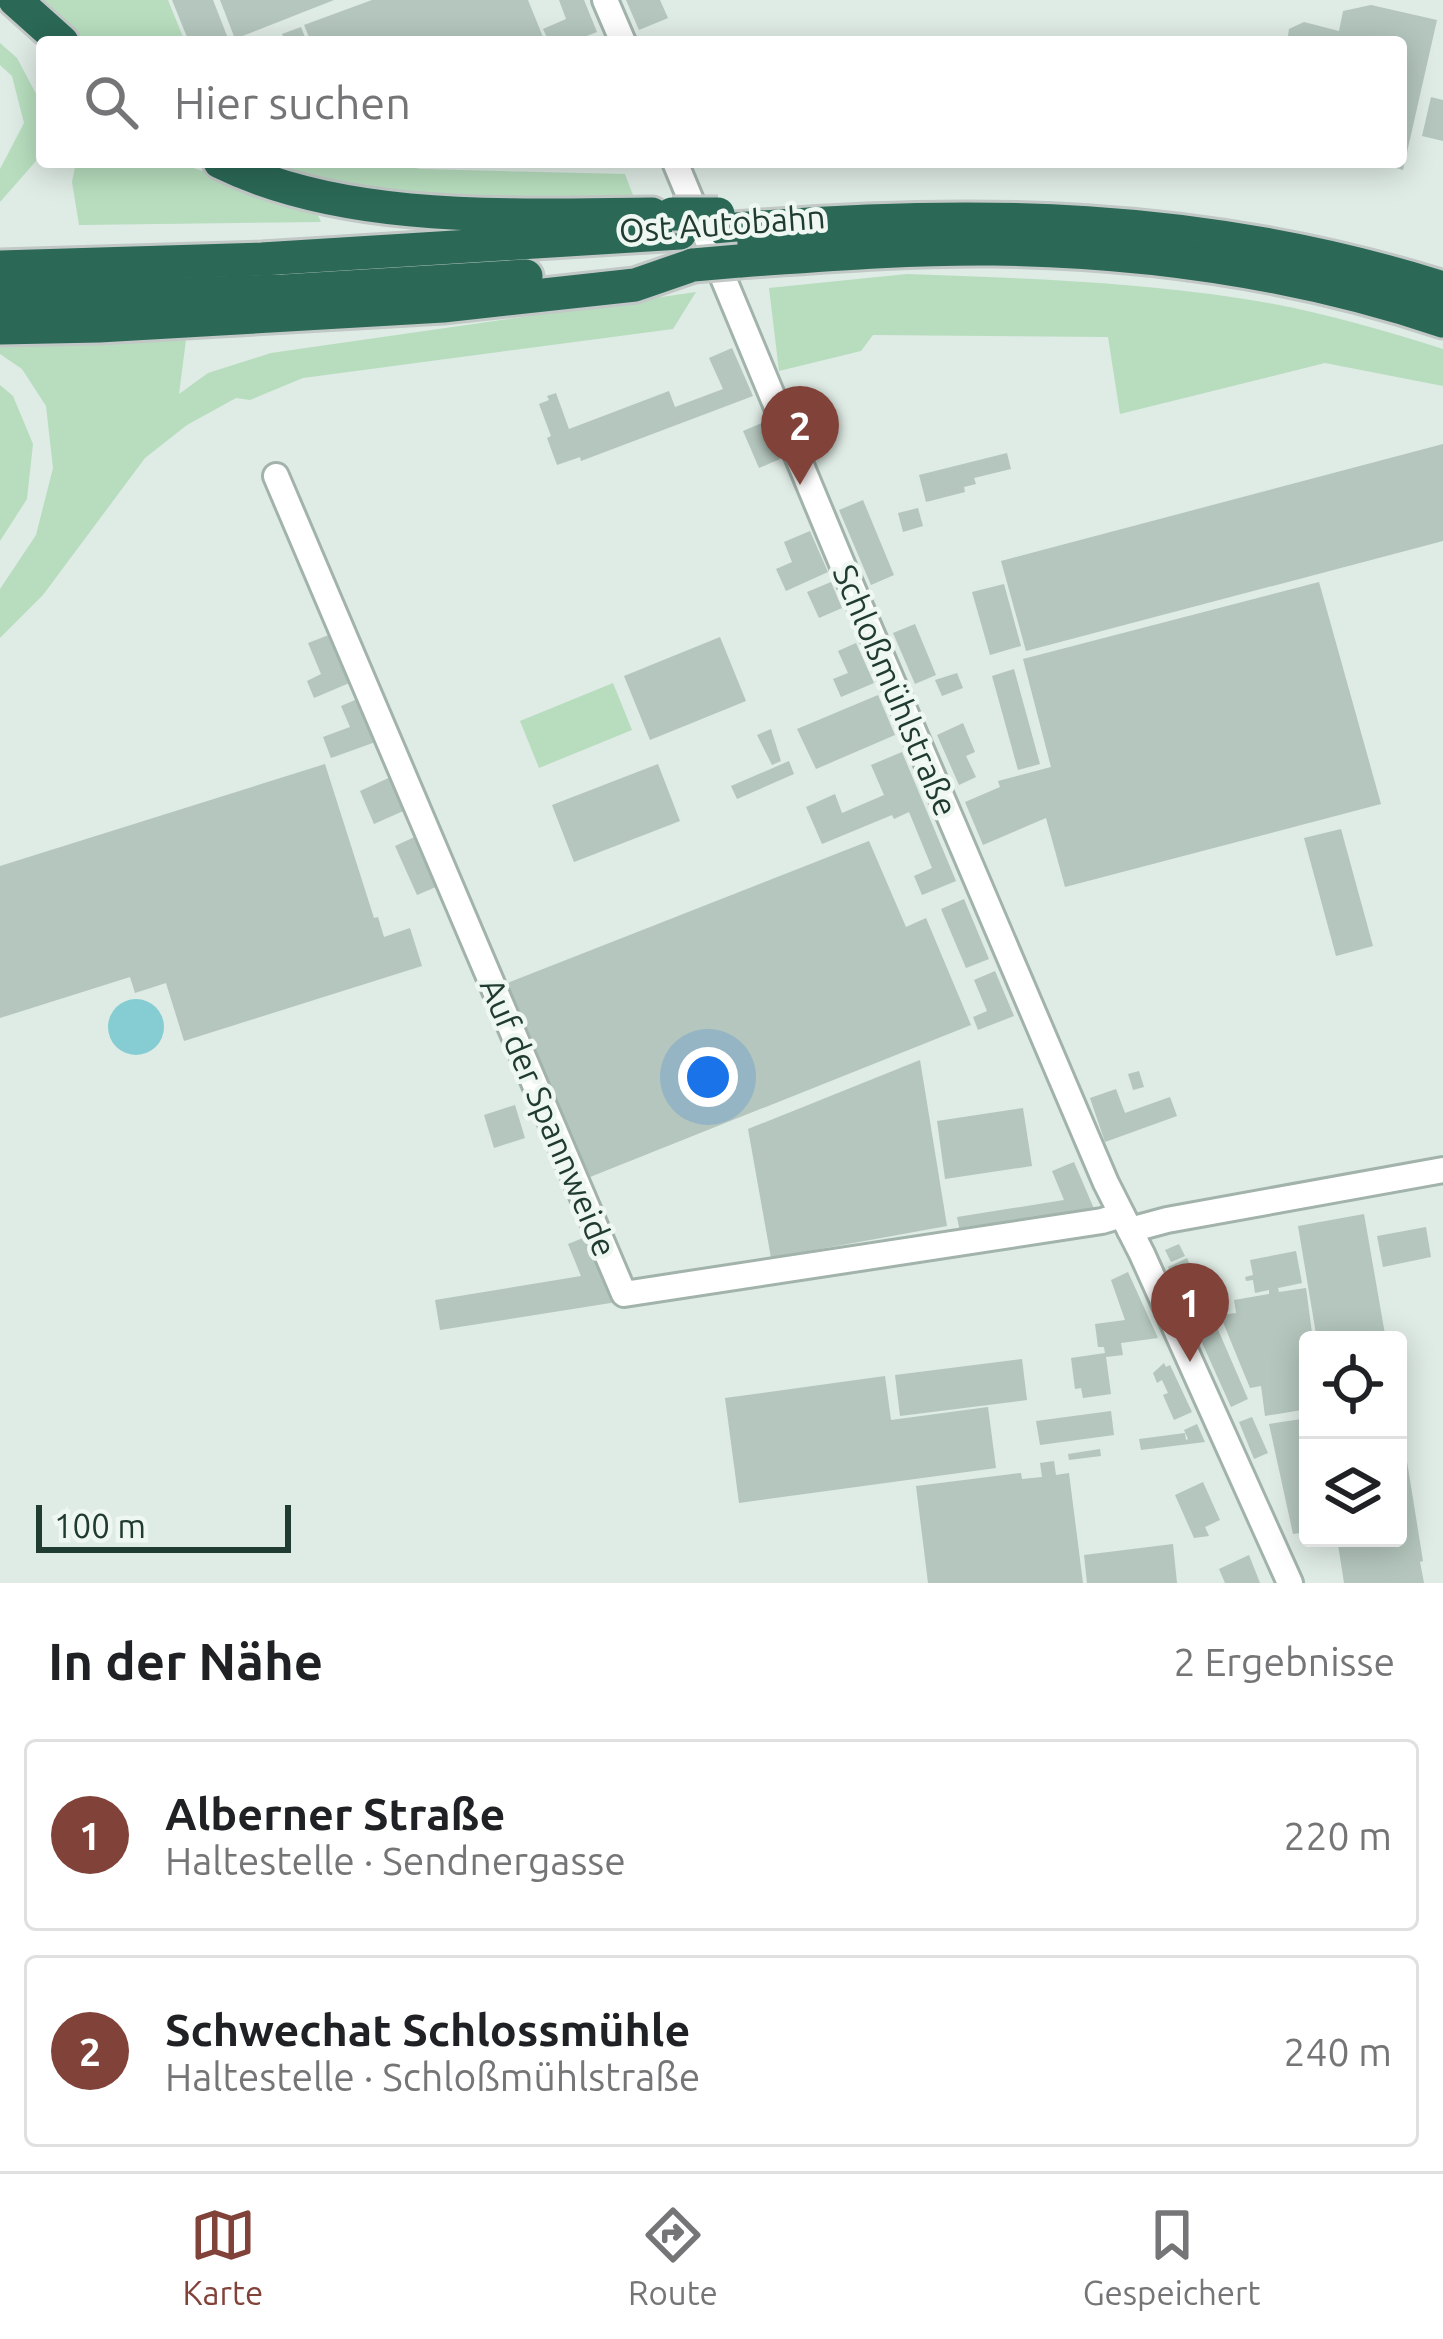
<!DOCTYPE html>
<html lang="de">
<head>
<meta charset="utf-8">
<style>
  :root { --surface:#fff; --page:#f6f6f6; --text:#202124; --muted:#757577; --line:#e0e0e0; --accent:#804239 }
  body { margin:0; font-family:Ubuntu,sans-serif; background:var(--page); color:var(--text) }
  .controls { position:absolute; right:36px; bottom:36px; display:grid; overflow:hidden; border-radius:12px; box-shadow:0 6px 30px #0003 }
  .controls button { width:108px; height:108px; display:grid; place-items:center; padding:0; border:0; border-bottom:3px solid var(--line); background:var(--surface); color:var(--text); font:60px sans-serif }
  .scale { position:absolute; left:36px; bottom:30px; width:255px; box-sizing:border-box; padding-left:12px; border:6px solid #203b31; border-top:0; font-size:33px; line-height:42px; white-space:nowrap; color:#203b31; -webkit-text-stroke:9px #eff7f3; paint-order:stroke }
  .you { position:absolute; left:708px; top:1077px; width:42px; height:42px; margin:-30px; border:9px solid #fff; border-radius:50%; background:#1a73e8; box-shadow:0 0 0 18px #1a73e833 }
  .badge { display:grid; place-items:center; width:78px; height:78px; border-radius:50%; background:var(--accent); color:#fff; font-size:39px; font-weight:700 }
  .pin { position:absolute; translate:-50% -99px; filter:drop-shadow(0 3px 6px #0008) }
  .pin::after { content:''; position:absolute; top:63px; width:42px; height:36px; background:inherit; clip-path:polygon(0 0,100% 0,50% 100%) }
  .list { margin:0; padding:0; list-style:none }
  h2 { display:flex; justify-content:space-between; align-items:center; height:156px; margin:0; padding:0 48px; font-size:51px }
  h2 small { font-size:39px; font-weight:400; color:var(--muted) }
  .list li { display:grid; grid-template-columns:78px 1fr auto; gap:36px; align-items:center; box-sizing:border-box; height:192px; margin:0 24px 24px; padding:0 24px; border:3px solid var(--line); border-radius:12px }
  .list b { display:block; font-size:45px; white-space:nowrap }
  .list p { margin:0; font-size:39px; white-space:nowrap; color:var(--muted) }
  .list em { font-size:39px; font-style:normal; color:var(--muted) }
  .icon { flex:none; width:66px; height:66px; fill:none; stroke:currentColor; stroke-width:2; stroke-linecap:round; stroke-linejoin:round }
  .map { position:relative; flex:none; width:1443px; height:1583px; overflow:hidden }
  .search { position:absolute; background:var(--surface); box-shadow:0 6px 30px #0003; left:36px; right:36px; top:36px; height:132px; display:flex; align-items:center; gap:30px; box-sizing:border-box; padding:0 42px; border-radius:12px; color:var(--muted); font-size:45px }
  .sheet { height:588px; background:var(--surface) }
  nav { display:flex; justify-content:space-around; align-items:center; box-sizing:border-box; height:168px; border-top:3px solid var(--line); background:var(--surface); font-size:33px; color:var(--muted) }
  nav a { display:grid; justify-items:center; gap:6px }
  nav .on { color:var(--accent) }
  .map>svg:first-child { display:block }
  .green { fill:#b7ddbe }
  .water { fill:#85cdd2 }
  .building { fill:#b4c6bd }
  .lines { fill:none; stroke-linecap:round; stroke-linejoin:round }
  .minor-casing { stroke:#a2b3ab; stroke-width:30 }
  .highway-casing { stroke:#c1c8c5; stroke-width:39 }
  .minor { stroke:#fff; stroke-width:24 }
  .highway { stroke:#2b6856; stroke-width:33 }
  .highway-bridge-casing { stroke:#c1c8c5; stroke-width:39; stroke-linecap:butt }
  .highway-bridge { stroke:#2b6856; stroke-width:33 }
  .labels { text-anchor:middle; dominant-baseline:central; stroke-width:9; stroke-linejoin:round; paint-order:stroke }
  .street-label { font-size:33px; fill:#203b31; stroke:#eff7f3 }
</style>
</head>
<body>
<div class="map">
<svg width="1443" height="1583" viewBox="0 0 1443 1583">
  <rect width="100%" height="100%" fill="#dfebe5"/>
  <!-- green -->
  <g class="green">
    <path d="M23 0H168L185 42H73Z"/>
    <path d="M0 43 17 58 42 105 36 161 0 202V169L24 123 12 76 0 65Z"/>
    <path d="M76 162H175L314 207 321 222 79 225 72 182Z"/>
    <path d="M254 162H382L421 169 625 174 636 203H472L355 192Z"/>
    <path d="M907 274C1017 278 1128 281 1238 298 1307 308 1376 328 1443 349V386L1325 363 1120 414 1108 337 873 335 861 351 779 371 769 288Z"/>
    <path d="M696 292 673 329 303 378 250 400 236 398 187 425 145 458 43 595 0 638V589L36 535 53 468 46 406 22 369 0 354V338L187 332 179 394 208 373 271 353Z"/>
    <path d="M0 385 13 396 33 444 27 499 0 541Z"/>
    <path d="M613 683 632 730 539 768 520 721Z"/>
  </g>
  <!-- water -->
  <circle class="water" cx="136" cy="1027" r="28"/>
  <!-- building -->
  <g class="building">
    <path d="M172 0H213L229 41 189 42Z"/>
    <path d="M220 0H334L235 39Z"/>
    <path d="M372 0H528L545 42H311L304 25Z"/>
    <path d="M559 0H584L597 32 572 42H549L543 29 566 19Z"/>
    <path d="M626 0H660L668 18 639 30Z"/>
    <path d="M1371 5 1437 20 1403 170 1382 164 1401 162V42H1287L1289 29 1304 22 1339 31 1343 11Z"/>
    <path d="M301 27 307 42H285L282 34Z"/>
    <path d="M1431 97 1443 100V141L1422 136Z"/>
    <path d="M732 348 753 396 581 461 580 457 557 465 547 438 551 436 539 404 549 400 547 396 556 393 569 429 669 391 675 407 723 389 709 358Z"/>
    <path d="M814 393 824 417 828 415 837 435 814 445 795 402Z"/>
    <path d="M764 422 780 459 759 468 743 431Z"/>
    <path d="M1443 444V541L1026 651 1001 561Z"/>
    <path d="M1007 453 1011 469 974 478 976 484 964 487 965 492 926 502 919 475Z"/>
    <path d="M863 500 894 575 871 585 839 510Z"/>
    <path d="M918 508 923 526 903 532 898 513Z"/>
    <path d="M810 531 828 572 786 591 776 569 792 562 784 542Z"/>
    <path d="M831 582 842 608 819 618 807 592Z"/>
    <path d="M1319 582 1381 804 1065 887 1046 818 983 845 965 802 1000 787 998 781 1051 767 1023 659Z"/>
    <path d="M1004 584 1021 646 990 655 972 592Z"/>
    <path d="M915 624 936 675 915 684 893 633Z"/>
    <path d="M334 633 354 681 314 698 307 681 321 674 308 643Z"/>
    <path d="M720 637 746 701 650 740 624 676Z"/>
    <path d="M856 643 874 683 841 697 833 679 848 673 838 651Z"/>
    <path d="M1014 669 1040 764 1018 770 992 676Z"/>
    <path d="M957 673 963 688 942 696 935 680Z"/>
    <path d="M878 695 895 735 816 769 797 729Z"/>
    <path d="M362 697 381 740 331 758 323 737 350 727 341 706Z"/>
    <path d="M963 723 975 752 966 756 976 777 959 785 937 735Z"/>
    <path d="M771 729 781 761 772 765 757 735Z"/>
    <path d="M902 752 956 881 922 895 914 876 932 868 909 812 894 819 892 815 822 844 806 807 835 794 842 813 884 795 871 765Z"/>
    <path d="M789 761 794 774 737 799 731 786Z"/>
    <path d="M325 764 374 918 378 917 384 937 410 928 422 966 184 1041 166 983 135 993 130 977 0 1018V866Z"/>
    <path d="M658 764 680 821 574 862 552 805Z"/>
    <path d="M395 775 410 808 374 824 360 791Z"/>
    <path d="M1341 829 1373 946 1336 956 1304 838Z"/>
    <path d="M421 834 443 884 417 895 395 846Z"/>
    <path d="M869 841 906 927 926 918 971 1025 590 1177 505 984Z"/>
    <path d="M964 899 989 959 966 968 941 909Z"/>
    <path d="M995 971 1014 1016 978 1030 973 1017 987 1011 974 980Z"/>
    <path d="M920 1060 947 1226 771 1258 748 1129Z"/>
    <path d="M1139 1071 1144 1087 1133 1090 1128 1074Z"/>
    <path d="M1116 1089 1125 1113 1170 1097 1177 1116 1105 1142 1090 1098Z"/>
    <path d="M515 1105 525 1138 494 1148 484 1115Z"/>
    <path d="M1023 1108 1032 1166 945 1179 937 1121Z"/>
    <path d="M1074 1162 1095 1211 961 1237 957 1217 1064 1200 1052 1171Z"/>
    <path d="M1364 1214 1386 1340H1317L1298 1226Z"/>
    <path d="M1426 1227 1431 1257 1383 1267 1377 1236Z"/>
    <path d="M588 1236 617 1302 440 1330 435 1300 581 1276 568 1244Z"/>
    <path d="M1179 1244 1185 1256 1171 1262 1165 1250Z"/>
    <path d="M1296 1251 1302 1283 1278 1288 1279 1292 1306 1288 1313 1340H1308V1409L1265 1416 1261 1386 1250 1388 1220 1315 1236 1313 1234 1300 1269 1294V1290L1255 1293 1253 1280 1246 1281 1245 1277 1253 1275 1250 1260Z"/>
    <path d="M1187 1258 1248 1399 1231 1407 1168 1267Z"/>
    <path d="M1128 1272 1158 1338 1121 1343 1123 1355 1106 1357 1111 1394 1083 1398 1081 1388 1075 1389 1071 1358 1105 1353 1104 1347H1098L1095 1324 1125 1320 1111 1280Z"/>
    <path d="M1022 1359 1027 1400 900 1416 895 1375Z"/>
    <path d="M1164 1363 1166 1367 1170 1365 1192 1412 1174 1420 1163 1395 1168 1393 1162 1380 1157 1383 1153 1373Z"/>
    <path d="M885 1376 891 1420 988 1407 996 1468 739 1503 725 1398Z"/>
    <path d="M1111 1411 1114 1435 1040 1445 1036 1421Z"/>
    <path d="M1252 1417 1268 1453 1254 1459 1239 1422Z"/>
    <path d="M1308 1418V1532L1293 1534 1269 1424Z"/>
    <path d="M1197 1424 1205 1442 1141 1450 1139 1439 1185 1433 1186 1440 1188 1439 1184 1430Z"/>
    <path d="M1398 1424H1401L1423 1561 1420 1562 1424 1583H1344L1337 1538H1398Z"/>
    <path d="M1100 1449 1101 1456 1069 1460 1068 1454Z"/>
    <path d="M1054 1461 1056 1475 1069 1473 1083 1583H928L916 1486 1021 1473 1022 1479 1042 1477 1040 1463Z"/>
    <path d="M1203 1482 1220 1520 1205 1527 1209 1536 1194 1538 1175 1495Z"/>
    <path d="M1173 1544 1177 1583H1087L1084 1555Z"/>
    <path d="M1249 1555 1260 1583H1225L1219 1569Z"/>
  </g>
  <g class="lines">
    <defs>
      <g id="minor">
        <path d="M605 0 623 42"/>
        <path d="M675 162 845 571 1106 1183 1142 1254 1290 1583"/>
        <path d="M276 476 624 1294 1102 1221 1122 1215"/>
        <path d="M1130 1230 1167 1220 1443 1170"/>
      </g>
      <g id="highway">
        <path d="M15 0 62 42"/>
        <path d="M220 162C346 224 514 215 652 214"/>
        <path d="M725 230C972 209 1204 212 1443 288"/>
        <path d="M739 261C824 255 910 248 994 249 1146 251 1299 273 1443 321"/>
        <path d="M0 267 262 259 680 233"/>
        <path d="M0 299 284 291 526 276"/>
        <path d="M0 328 99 326 443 306 635 285 693 265"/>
      </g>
    </defs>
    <!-- minor casing -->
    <use href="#minor" class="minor-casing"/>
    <!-- highway casing -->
    <use href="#highway" class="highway-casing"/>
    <!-- minor -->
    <use href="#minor" class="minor"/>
    <!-- highway -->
    <use href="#highway" class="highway"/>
    <defs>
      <g id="highway-bridge">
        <path d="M672 214H718"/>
        <path d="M693 265 739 261"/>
      </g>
    </defs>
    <!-- highway-bridge casing -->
    <use href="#highway-bridge" class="highway-bridge-casing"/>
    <!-- highway-bridge -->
    <use href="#highway-bridge" class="highway-bridge"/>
  </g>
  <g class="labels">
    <!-- street labels -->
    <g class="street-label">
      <text transform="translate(722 223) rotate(-4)">Ost Autobahn</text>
      <text transform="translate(896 690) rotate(67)">Schloßmühlstraße</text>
      <text transform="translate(549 1117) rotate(67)">Auf der Spannweide</text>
    </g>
  </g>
</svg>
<div class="controls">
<button><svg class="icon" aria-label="locate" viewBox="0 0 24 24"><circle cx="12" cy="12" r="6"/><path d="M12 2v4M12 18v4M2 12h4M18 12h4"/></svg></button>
<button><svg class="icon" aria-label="layers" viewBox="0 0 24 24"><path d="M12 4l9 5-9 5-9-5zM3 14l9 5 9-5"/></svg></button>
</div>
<div class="scale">100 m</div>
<div class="you"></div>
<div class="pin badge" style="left:1190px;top:1362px">1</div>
<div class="pin badge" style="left:800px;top:485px">2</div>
<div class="search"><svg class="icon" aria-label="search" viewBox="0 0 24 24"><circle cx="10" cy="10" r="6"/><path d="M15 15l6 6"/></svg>Hier suchen</div>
</div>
<section class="sheet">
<h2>In der Nähe<small>2 Ergebnisse</small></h2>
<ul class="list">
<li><span class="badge">1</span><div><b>Alberner Straße</b><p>Haltestelle · Sendnergasse</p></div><em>220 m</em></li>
<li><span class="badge">2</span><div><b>Schwechat Schlossmühle</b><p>Haltestelle · Schloßmühlstraße</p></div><em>240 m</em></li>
</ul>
</section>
<nav>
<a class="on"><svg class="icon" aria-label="map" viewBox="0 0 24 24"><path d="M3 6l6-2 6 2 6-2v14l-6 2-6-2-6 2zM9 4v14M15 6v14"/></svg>Karte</a>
<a><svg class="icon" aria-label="directions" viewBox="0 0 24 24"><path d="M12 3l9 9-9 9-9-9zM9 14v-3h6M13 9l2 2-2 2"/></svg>Route</a>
<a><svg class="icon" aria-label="saved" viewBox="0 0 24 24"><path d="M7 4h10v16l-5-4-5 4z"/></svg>Gespeichert</a>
</nav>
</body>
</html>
